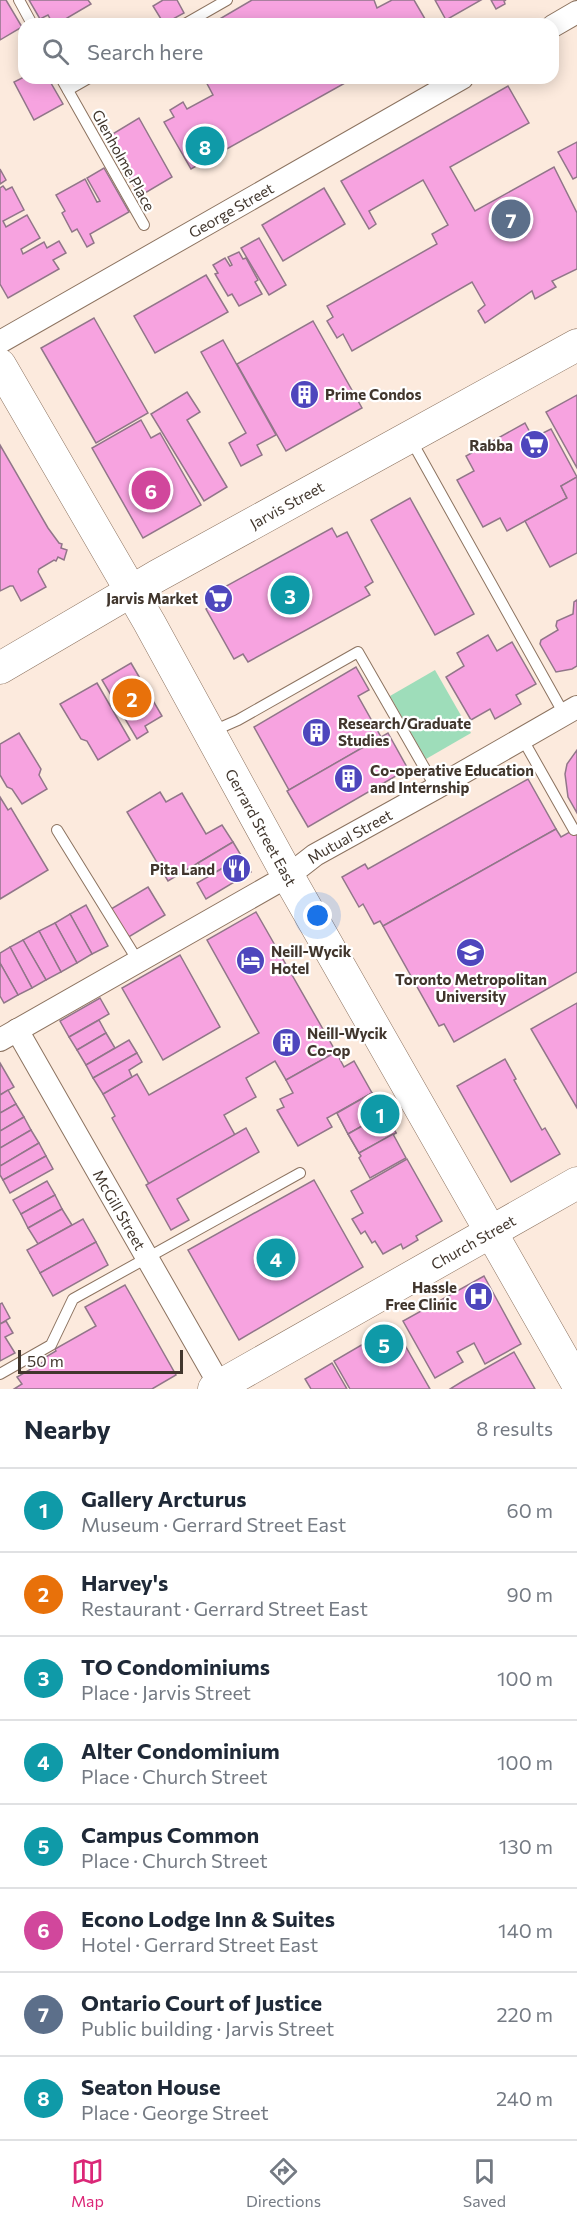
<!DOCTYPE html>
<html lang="en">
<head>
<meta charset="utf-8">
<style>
  :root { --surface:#fff; --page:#f6f6f7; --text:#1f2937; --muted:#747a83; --line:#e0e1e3; --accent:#db2777 }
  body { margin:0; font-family:Commissioner,sans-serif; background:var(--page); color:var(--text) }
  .scale { position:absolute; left:18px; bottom:15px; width:165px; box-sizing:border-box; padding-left:6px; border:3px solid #41362d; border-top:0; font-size:16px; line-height:21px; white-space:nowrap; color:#41362d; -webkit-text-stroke:4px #fff; paint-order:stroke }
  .you { position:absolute; left:318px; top:916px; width:21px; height:21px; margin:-15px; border:4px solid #fff; border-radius:50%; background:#1a73e8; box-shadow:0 0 0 9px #1a73e833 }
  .badge { display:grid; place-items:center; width:39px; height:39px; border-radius:50%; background:var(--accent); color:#fff; font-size:20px; font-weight:700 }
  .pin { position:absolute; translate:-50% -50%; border:3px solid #fff; box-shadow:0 2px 6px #0006 }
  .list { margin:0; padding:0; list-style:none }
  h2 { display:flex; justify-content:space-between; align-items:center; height:78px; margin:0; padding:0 24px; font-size:26px }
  h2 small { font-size:20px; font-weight:400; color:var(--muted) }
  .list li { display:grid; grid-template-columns:39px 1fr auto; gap:18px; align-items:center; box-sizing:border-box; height:84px; padding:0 24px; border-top:2px solid var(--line) }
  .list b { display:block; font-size:22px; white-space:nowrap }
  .list p { margin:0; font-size:20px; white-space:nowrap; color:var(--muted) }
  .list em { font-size:20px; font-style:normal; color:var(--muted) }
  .icon { flex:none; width:33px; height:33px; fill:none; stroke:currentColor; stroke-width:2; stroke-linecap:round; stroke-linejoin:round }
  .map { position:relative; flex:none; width:577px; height:1389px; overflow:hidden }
  .search { position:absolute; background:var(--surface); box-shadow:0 3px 15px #0003; left:18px; right:18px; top:18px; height:66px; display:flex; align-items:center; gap:15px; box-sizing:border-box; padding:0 21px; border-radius:18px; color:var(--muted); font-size:22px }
  .sheet { height:750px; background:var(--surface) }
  nav { display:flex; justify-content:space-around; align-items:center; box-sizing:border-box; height:84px; border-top:2px solid var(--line); background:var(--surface); font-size:16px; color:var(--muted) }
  nav a { display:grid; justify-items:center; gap:3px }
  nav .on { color:var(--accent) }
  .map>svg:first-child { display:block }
  .green { fill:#9eddba }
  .building { fill:#f7a3e0; stroke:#917689; stroke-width:1.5 }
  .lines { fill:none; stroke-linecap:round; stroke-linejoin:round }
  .lane-casing { stroke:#8c7360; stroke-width:12 }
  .street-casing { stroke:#8c7360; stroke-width:24 }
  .secondary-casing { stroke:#8c7360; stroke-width:33 }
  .lane { stroke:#fff; stroke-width:10 }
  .street { stroke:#fff; stroke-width:22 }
  .secondary { stroke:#fff; stroke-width:32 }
  .labels { text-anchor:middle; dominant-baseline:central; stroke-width:4.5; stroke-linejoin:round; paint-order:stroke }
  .street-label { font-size:15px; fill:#41362d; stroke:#fff }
  .poi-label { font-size:15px; font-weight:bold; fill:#41362d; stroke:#fff; text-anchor:start }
</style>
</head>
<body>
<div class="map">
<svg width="577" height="1389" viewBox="0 0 577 1389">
  <rect width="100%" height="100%" fill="#fceadd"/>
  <!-- green -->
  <path class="green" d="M435 670 471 733 426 759 390 696Z"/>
  <!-- building -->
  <g class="building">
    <path d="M0 0H6L22 27 0 40Z"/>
    <path d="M29 0H88L91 4 57 24H53L48 15 40 19Z"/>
    <path d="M163 0H177L184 13 164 24 153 6Z"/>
    <path d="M252 0H374L377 8 392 0H414L428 24H211Z"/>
    <path d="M435 0H481L446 20Z"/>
    <path d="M491 0H506L504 1 505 4 496 9Z"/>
    <path d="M24 77 48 78 63 104 34 120 14 82Z"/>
    <path d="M204 78H354L191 169 164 122 174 117 170 110 183 102 187 109 213 95Z"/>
    <path d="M508 86 529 123 450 167 475 211 554 167 577 213V269L552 281 556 287 535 299 532 291 485 323 478 311 485 305 472 282 352 351 343 334 337 338 327 321 333 317 327 306 437 244 432 234 448 225 423 180 369 211 376 224 369 229 341 181Z"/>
    <path d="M139 118 172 177 140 196 106 138Z"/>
    <path d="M577 142V177L573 179 558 152Z"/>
    <path d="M104 168 129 212 90 234 94 243 87 247 77 229 72 232 62 213 65 211 56 195 85 179 97 202 100 201 87 178Z"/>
    <path d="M0 169 6 180 0 184Z"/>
    <path d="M3 186 6 190 12 187 24 210 3 221 6 227 27 215 40 238 21 249 23 254 44 242 47 248 59 241 66 253 53 260 59 269 8 298 0 284V188Z"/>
    <path d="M324 188 345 224 283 261 262 225Z"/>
    <path d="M259 238 286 285 269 295 241 248Z"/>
    <path d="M239 252 243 259 246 258 258 280 255 282 262 294 239 306 232 294 228 296 215 274 218 273 213 265 225 258 230 266 232 265 228 257Z"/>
    <path d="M206 275 228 312 155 353 134 316Z"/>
    <path d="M94 318 148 413 96 443 41 348Z"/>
    <path d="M313 321 362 408 286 451 237 364Z"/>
    <path d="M223 340 276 435 257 445 262 455 241 466 229 443 246 433 201 352Z"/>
    <path d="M187 392 200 412 187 420 227 487 204 501 151 414Z"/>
    <path d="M577 395V468L546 412Z"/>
    <path d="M141 420 151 438 160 433 201 505 143 538 92 448Z"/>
    <path d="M525 423 533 438 551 429 577 477 561 486 567 498 507 531 500 518 483 527 457 480 474 471 466 456Z"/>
    <path d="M0 445 48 528 59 543 62 544 61 548 67 550 64 560 58 557 56 561 54 560 39 569 38 572 46 587 21 601 13 586H10L0 591Z"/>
    <path d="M577 477V553L550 567 525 521 567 498 561 486Z"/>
    <path d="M410 498 474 614 435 635 371 520Z"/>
    <path d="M332 528 337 537 347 532 373 582 365 587 370 595 248 662 243 654 234 659 206 609 215 604 210 595Z"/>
    <path d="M577 600V666L572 669 556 672 540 644 541 640 558 630 556 626 557 621 573 614 574 602Z"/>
    <path d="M488 635 497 651 512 642 536 684 516 695 521 704 495 719 490 709 471 720 446 677 464 666 457 653Z"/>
    <path d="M131 663 162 716 145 726 148 732 137 739 102 680Z"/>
    <path d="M356 667 369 690 358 696 381 737 289 790 254 727Z"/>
    <path d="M97 683 130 740 98 760 87 741 81 739 60 704Z"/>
    <path d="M19 733 41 769 39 775 47 789 22 804 12 789 7 787 0 775V744Z"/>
    <path d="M388 733 408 769 308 827 287 791Z"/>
    <path d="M577 750V813L568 797 565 774 567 764Z"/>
    <path d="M528 779 556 829 383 926 380 921 374 924 363 904 359 907 342 877 365 864 368 869Z"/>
    <path d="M160 792 166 802 182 793 206 834 222 825 233 842 168 881 127 812Z"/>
    <path d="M0 797 8 810 11 808 48 870 0 899Z"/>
    <path d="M577 828V972L454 1042 444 1024 439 1026 383 926 556 829 561 837Z"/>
    <path d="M233 842 242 857 207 877 198 863Z"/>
    <path d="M242 857 251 872 206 899 197 883Z"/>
    <path d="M148 887 165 915 127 938 111 909Z"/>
    <path d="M86 905 108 946 92 954 70 914Z"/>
    <path d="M256 912 336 1052 286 1080 275 1061 246 1078 256 1097 224 1115 235 1135 149 1184 112 1118 115 1116 103 1094 137 1074 149 1095 259 1033 207 940Z"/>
    <path d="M70 914 92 954 77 963 55 923Z"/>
    <path d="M55 923 77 963 61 972 39 931Z"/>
    <path d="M39 931 61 972 46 980 23 940Z"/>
    <path d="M23 940 46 980 32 988 10 947Z"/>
    <path d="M10 947 32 988 18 995 0 963V953Z"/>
    <path d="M180 955 220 1027 163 1060 122 988Z"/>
    <path d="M0 963 18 995 4 1003 0 996Z"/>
    <path d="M100 998 109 1014 69 1037 60 1021Z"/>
    <path d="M577 1003V1108L531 1029Z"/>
    <path d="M99 1020 106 1033 77 1050 69 1037Z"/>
    <path d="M106 1033 115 1048 86 1065 77 1050Z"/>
    <path d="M129 1040 137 1053 93 1078 86 1065Z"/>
    <path d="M336 1052 344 1067 354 1061 372 1093 327 1118 332 1127 298 1146 277 1110 284 1107 280 1099 293 1093 286 1080Z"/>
    <path d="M137 1053 142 1062 129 1070 132 1077 103 1094 93 1078Z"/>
    <path d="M505 1059 516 1079 514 1080 542 1130 545 1128 560 1154 511 1182 457 1086Z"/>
    <path d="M0 1063 14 1087 0 1095Z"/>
    <path d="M8 1090 16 1104 0 1113V1095Z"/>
    <path d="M372 1093 384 1114 348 1134 337 1113Z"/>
    <path d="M372 1093 384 1114 348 1134 337 1113Z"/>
    <path d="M16 1104 24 1117 0 1131V1113Z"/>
    <path d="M385 1113 396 1133 359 1153 348 1134Z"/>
    <path d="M385 1113 396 1133 359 1153 348 1134Z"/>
    <path d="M24 1117 31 1130 0 1148V1131Z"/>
    <path d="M246 1128 259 1152 177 1199 189 1220 171 1230 146 1185Z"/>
    <path d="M31 1130 39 1143 0 1166V1148Z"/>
    <path d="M393 1134 406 1158 370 1178 359 1158 361 1156 359 1153Z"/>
    <path d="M39 1143 46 1156 3 1180 0 1175V1166Z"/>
    <path d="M46 1156 53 1169 10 1193 3 1180Z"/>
    <path d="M407 1159 442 1221 416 1236 418 1240 403 1249 401 1244 383 1254 375 1241 372 1243 365 1231 361 1234 352 1219 363 1213 351 1191Z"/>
    <path d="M314 1180 363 1267 239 1340 188 1250Z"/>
    <path d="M47 1181 55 1195 21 1214 13 1200Z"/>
    <path d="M55 1195 62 1209 28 1228 21 1214Z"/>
    <path d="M62 1209 72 1225 38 1244 28 1228Z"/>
    <path d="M83 1219 96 1242 40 1273 27 1250Z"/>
    <path d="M96 1242 108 1265 53 1296 40 1273Z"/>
    <path d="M484 1276 521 1344 485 1364 474 1343 457 1352 463 1362 435 1378 403 1321Z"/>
    <path d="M125 1285 176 1375 152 1389H14L22 1384 17 1377 45 1361 44 1358 56 1351 55 1349 96 1326 85 1307Z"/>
    <path d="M2 1303 10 1318 0 1324V1304Z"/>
    <path d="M6 1321 13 1333 5 1337 15 1353 0 1361V1324Z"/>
    <path d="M394 1326 430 1389H350L334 1361Z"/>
    <path d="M514 1352 535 1389H450L463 1381Z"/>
    <path d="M332 1363 347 1389H311L305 1379Z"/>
  </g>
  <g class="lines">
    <defs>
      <g id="lane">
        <path d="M19 0 32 24"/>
        <path d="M185 24 227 0"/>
        <path d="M61 78 144 225"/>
        <path d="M68 90 89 78"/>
        <path d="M411 440 564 714"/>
        <path d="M213 731 238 720 358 652 436 788"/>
        <path d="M522 738 574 830"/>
        <path d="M57 830 138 961"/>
        <path d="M0 1374 51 1345 73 1299 300 1173"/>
      </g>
      <g id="street">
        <path d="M553 26 577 12"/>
        <path id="s1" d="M0 342 462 78"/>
        <path id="s2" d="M17 1030 222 1389"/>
        <path id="s3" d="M0 1040 288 876 315 855 436 788 577 707"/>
      </g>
      <g id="secondary">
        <path id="s4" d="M0 365 149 622 288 876 577 1383"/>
        <path id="s5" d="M0 668 157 576 577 345"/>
        <path id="s6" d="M214 1389 577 1183"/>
      </g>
    </defs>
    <!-- lane casing -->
    <use href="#lane" class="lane-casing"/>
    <!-- street casing -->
    <use href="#street" class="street-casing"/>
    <!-- secondary casing -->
    <use href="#secondary" class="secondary-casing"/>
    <!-- lane -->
    <use href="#lane" class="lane"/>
    <!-- street -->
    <use href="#street" class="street"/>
    <!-- secondary -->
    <use href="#secondary" class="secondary"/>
  </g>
  <!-- icons -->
  <defs>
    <symbol id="building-disc" viewBox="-11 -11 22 22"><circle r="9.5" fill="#4e46bd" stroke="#fff"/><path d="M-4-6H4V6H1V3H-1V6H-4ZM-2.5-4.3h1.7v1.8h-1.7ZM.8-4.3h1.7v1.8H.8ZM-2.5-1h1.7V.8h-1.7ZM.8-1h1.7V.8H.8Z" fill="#fff"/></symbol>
    <symbol id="supermarket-disc" viewBox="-11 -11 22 22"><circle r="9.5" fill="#4e46bd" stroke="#fff"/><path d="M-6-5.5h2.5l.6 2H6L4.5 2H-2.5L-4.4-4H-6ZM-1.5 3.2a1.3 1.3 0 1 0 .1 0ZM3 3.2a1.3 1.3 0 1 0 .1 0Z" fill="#fff"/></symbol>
    <symbol id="restaurant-disc" viewBox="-11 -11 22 22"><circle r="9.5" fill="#4e46bd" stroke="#fff"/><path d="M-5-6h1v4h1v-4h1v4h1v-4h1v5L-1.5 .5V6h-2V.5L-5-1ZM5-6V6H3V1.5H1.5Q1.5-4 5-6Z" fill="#fff"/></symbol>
    <symbol id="university-disc" viewBox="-11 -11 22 22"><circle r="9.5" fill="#4e46bd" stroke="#fff"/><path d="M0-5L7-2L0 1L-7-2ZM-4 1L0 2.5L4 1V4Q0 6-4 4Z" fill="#fff"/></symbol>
    <symbol id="hotel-disc" viewBox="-11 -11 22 22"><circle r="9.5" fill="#4e46bd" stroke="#fff"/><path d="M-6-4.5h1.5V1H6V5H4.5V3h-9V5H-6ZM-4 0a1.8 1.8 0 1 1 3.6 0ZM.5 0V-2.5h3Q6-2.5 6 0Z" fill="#fff"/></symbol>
    <symbol id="hospital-disc" viewBox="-11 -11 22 22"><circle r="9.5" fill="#4e46bd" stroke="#fff"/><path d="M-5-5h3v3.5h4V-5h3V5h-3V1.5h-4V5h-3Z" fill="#fff"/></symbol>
  </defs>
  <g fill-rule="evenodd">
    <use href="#building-disc" x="288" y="378" width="33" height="33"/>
    <use href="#supermarket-disc" x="518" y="428" width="33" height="33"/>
    <use href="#supermarket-disc" x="202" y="582" width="33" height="33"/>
    <use href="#building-disc" x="300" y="716" width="33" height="33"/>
    <use href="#building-disc" x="332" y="762" width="33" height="33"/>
    <use href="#restaurant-disc" x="220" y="852" width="33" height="33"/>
    <use href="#university-disc" x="454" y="936" width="33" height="33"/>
    <use href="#hotel-disc" x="234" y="944" width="33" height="33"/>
    <use href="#building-disc" x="270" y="1026" width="33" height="33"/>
    <use href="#hospital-disc" x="462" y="1280" width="33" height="33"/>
  </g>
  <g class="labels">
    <!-- street labels -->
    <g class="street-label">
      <text transform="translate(124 160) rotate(61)">Glenholme Place</text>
      <text stroke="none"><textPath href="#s1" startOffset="266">George Street</textPath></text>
      <text stroke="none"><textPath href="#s5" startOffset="330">Jarvis Street</textPath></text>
      <text stroke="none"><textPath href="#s4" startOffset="531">Gerrard Street East</textPath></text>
      <text stroke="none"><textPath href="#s3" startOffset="405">Mutual Street</textPath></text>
      <text stroke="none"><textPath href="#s2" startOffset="207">McGill Street</textPath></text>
      <text stroke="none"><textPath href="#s6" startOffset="298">Church Street</textPath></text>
    </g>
    <!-- poi labels -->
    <g class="poi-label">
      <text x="325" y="394">Prime Condos</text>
      <text x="513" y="445" text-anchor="end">Rabba</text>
      <text x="198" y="598" text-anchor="end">Jarvis Market</text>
      <text x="338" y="723">Research/Graduate<tspan x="338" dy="17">Studies</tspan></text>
      <text x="370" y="770">Co-operative Education<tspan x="370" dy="17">and Internship</tspan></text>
      <text x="215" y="869" text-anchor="end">Pita Land</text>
      <text x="271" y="951">Neill-Wycik<tspan x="271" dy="17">Hotel</tspan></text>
      <text x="471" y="979" text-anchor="middle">Toronto Metropolitan<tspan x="471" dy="17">University</tspan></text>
      <text x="307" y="1033">Neill-Wycik<tspan x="307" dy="17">Co-op</tspan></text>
      <text x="457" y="1287" text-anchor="end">Hassle<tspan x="457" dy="17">Free Clinic</tspan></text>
    </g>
  </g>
</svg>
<div class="scale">50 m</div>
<div class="you"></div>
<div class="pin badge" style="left:380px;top:1114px;background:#0f9aa8">1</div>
<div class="pin badge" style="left:132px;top:698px;background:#e8710a">2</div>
<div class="pin badge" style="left:290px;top:595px;background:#0f9aa8">3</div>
<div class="pin badge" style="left:276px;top:1258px;background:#0f9aa8">4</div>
<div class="pin badge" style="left:384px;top:1344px;background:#0f9aa8">5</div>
<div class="pin badge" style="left:151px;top:490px;background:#d1479c">6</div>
<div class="pin badge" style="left:511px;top:219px;background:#5c6f8a">7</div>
<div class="pin badge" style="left:205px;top:146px;background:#0f9aa8">8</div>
<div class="search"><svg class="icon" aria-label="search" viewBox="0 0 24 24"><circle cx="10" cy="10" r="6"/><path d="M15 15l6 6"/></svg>Search here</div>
</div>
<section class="sheet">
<h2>Nearby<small>8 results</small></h2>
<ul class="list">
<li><span class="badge" style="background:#0f9aa8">1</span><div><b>Gallery Arcturus</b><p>Museum · Gerrard Street East</p></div><em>60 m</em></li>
<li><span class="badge" style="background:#e8710a">2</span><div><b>Harvey's</b><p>Restaurant · Gerrard Street East</p></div><em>90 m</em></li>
<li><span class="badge" style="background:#0f9aa8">3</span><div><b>TO Condominiums</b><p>Place · Jarvis Street</p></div><em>100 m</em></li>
<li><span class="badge" style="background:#0f9aa8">4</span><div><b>Alter Condominium</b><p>Place · Church Street</p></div><em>100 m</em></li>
<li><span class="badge" style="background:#0f9aa8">5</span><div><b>Campus Common</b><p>Place · Church Street</p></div><em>130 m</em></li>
<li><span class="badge" style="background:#d1479c">6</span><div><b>Econo Lodge Inn &amp; Suites</b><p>Hotel · Gerrard Street East</p></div><em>140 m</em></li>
<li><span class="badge" style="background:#5c6f8a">7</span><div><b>Ontario Court of Justice</b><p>Public building · Jarvis Street</p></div><em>220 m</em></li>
<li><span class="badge" style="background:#0f9aa8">8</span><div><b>Seaton House</b><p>Place · George Street</p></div><em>240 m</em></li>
</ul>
</section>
<nav>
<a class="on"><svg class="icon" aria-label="map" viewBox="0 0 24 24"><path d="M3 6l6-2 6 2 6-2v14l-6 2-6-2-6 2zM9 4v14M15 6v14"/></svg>Map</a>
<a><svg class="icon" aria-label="directions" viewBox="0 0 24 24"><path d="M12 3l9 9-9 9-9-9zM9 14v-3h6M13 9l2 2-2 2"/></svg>Directions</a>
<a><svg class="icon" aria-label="saved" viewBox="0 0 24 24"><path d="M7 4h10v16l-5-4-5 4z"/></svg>Saved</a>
</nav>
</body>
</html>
